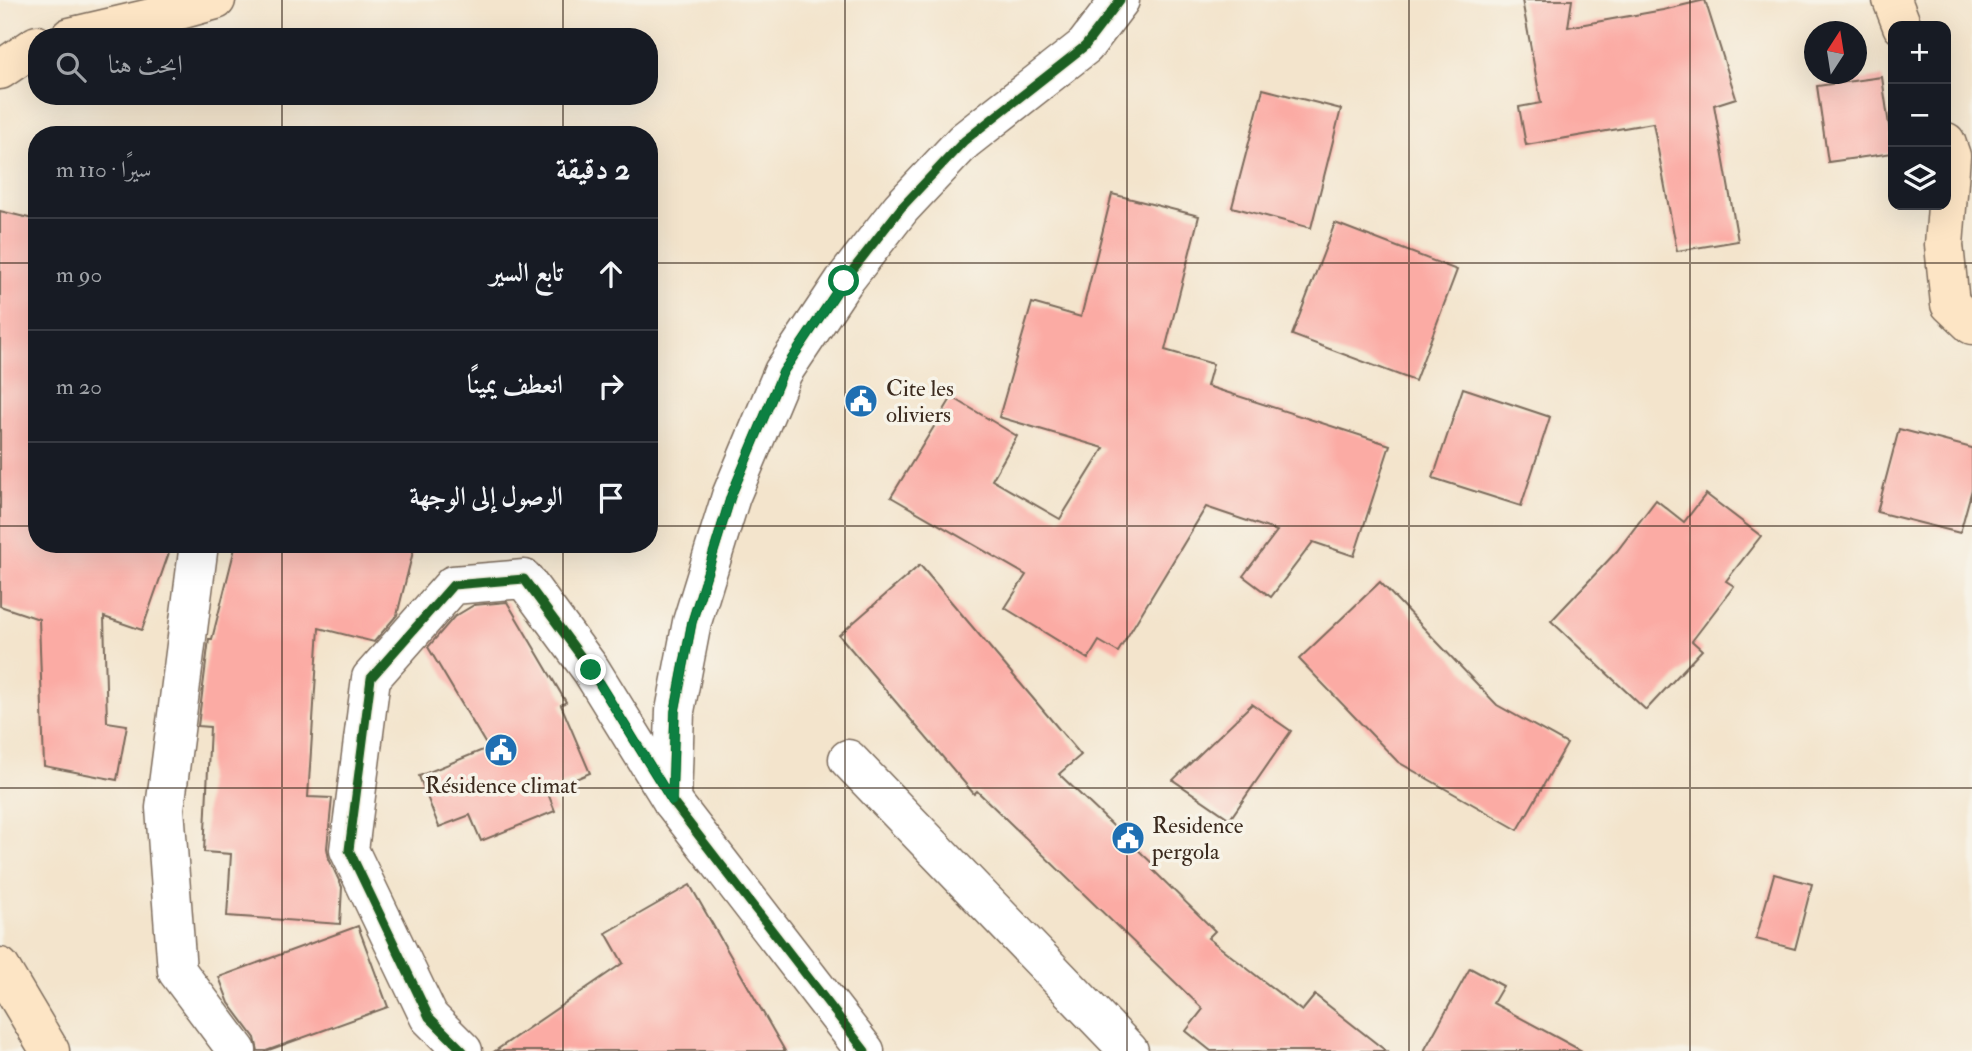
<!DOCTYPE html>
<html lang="ar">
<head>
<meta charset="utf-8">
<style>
  :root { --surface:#171b24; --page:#20242c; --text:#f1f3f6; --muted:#9ea1a6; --line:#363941 }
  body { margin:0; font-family:"IM FELL Double Pica",Amiri,serif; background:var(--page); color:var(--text); direction:rtl }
  .controls { position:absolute; right:21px; top:21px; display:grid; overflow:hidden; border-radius:14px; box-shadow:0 7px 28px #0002 }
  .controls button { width:63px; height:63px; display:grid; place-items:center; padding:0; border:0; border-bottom:2px solid var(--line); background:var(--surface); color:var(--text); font:35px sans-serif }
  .compass { position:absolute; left:1804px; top:21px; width:63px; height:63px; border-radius:50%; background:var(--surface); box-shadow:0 7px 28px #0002; rotate:12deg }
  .stop { position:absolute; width:21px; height:21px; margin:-16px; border:5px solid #0b8043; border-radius:50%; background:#fff }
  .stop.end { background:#0b8043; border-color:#fff; box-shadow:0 2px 7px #0008 }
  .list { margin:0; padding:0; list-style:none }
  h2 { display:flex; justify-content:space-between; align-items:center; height:91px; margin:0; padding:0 28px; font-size:30px }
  h2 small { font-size:23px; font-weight:400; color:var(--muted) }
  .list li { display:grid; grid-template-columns:46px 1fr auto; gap:21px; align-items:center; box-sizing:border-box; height:112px; padding:0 28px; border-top:2px solid var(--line) }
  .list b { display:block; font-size:26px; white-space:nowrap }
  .list em { font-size:23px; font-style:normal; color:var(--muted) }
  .icon { flex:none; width:38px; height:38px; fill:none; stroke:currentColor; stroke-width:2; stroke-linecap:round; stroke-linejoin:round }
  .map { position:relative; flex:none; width:1972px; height:1051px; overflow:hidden; direction:ltr }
  .search { position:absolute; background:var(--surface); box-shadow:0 7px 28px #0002; left:28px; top:28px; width:630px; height:77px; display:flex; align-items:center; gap:18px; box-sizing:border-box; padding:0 24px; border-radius:28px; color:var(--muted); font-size:26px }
  .panel { position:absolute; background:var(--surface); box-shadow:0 7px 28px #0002; left:28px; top:126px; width:630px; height:427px; border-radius:28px; direction:rtl }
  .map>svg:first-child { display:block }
  .building { fill:#fbaba4 }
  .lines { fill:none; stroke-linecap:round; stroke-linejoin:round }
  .street-casing { stroke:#7b6b5b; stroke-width:41 }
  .secondary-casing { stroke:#7b6b5b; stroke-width:41 }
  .street { stroke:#fff; stroke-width:38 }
  .secondary { stroke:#fde5c5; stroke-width:38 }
  .cycleway-casing { stroke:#f7f3e8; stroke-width:13 }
  .cycleway { stroke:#1b5e20; stroke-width:9 }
  .route { stroke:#0b8043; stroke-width:9 }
  .grid { fill:none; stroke:#3b2a1e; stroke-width:2; stroke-opacity:0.55 }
  .labels { text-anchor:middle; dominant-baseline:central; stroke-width:7; stroke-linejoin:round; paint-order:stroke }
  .poi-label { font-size:23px; fill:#3b2a1e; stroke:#f7f3e8; text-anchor:start }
</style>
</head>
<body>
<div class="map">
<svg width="1972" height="1051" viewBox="0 0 1972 1051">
  <rect width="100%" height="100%" fill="#f7f3e8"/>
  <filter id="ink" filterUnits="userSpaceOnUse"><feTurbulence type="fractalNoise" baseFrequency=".0143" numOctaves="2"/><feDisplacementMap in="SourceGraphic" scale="14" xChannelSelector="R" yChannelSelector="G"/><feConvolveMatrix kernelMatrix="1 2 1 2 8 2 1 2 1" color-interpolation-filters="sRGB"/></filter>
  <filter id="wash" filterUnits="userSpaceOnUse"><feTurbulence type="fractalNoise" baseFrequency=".00686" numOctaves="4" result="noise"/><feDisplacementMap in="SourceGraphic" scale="28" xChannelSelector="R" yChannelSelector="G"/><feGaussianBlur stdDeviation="1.57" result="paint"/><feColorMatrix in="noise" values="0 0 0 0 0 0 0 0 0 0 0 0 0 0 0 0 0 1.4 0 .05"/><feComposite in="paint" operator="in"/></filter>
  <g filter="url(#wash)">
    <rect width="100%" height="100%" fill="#f3e4cc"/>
    <g id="blocks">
      <!-- building -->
      <g class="building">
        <path d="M1522 0H1572L1568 27 1663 10 1705 0 1736 98 1714 105 1738 241 1677 251 1653 123 1526 145 1519 107 1541 103Z"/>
        <path d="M1882 77 1893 153 1828 162 1817 86Z"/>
        <path d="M1263 89 1341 109 1311 228 1232 207Z"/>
        <path d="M1112 194 1199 216 1165 350 1213 364 1207 386 1390 445 1354 556 1313 542 1271 597 1243 576 1277 531 1206 507 1118 652 1099 641 1088 659 1005 608 1026 575 891 497 952 397 1017 436 992 480 1060 519 1104 448 999 417 1032 303 1081 317Z"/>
        <path d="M0 211 37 220V544H172L142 630 104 617 107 722 127 725 117 780 44 766 39 619 0 606Z"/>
        <path d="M1335 223 1457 270 1415 381 1292 335Z"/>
        <path d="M1463 388 1550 417 1521 506 1433 478Z"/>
        <path d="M1899 429 1972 448V489L1960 533 1877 512Z"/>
        <path d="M1706 494 1761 536 1726 581 1734 586 1692 641 1702 650 1646 710 1551 621 1617 551 1656 500 1684 522Z"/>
        <path d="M236 544H415L397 615 374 642 319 628 308 797 332 798 327 848 329 859 342 887 340 924 227 916 231 854 204 852 210 727 198 726 209 639H212Z"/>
        <path d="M920 565 1081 755 1059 774 1156 867 1153 870 1215 931 1208 938 1302 1011 1315 995 1386 1051H1211L1186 1031 1203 1009 977 791 974 794 839 635Z"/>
        <path d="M1380 582 1497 705 1567 744 1518 830 1398 762 1299 659Z"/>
        <path d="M507 602 566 702 561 705 590 773 547 791 555 811 481 841 470 815 439 827 419 776 488 748 428 647 454 617 474 605Z"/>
        <path d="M1252 704 1291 731 1230 819 1173 780Z"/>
        <path d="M1774 874 1812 884 1795 949 1756 939Z"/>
        <path d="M690 885 785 1051H495L623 963 606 933Z"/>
        <path d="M358 926 388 1007 266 1051H258L255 1038 229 1003 219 977Z"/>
        <path d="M1470 968 1503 986 1493 1003 1582 1051H1424Z"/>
      </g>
    </g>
  </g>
  <g filter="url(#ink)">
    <use href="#blocks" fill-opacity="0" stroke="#7b6b5b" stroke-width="2"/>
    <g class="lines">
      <defs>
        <g id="street">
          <path d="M199 544 165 808 177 971 237 1051"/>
          <path d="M848 759 1129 1051"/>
          <path d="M672 801 675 711 692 622 731 496 783 372 844 281 901 208 964 141 1085 46 1120 0"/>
          <path d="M463 1051 429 1017 349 850 371 678 453 585 524 579 591 670 672 801 865 1051"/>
        </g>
        <g id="secondary">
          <path d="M1892 0 1902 26"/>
          <path d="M70 37 151 18 216 0"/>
          <path d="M0 70 37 45"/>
          <path d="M1946 142 1951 156 1944 245 1950 304 1972 325"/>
          <path d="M0 967 50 1051"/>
        </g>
      </defs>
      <!-- street casing -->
      <use href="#street" class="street-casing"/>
      <!-- secondary casing -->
      <use href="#secondary" class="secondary-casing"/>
      <!-- street -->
      <use href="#street" class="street"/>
      <!-- secondary -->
      <use href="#secondary" class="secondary"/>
      <defs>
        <g id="cycleway">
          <path d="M672 800 675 711 692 622 731 496 783 372 844 281 901 208 964 141 1085 46 1120 0"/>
          <path d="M463 1051 429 1017 349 850 371 678 453 585 524 579 591 670 672 801 865 1051"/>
        </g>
      </defs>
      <!-- cycleway casing -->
      <use href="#cycleway" class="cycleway-casing"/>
      <!-- cycleway -->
      <use href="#cycleway" class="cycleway"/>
    </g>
  </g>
  <g class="lines" filter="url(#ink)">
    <!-- route -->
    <path class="route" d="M591 670 672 801 675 711 692 622 731 496 783 372 844 281"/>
  </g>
  <!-- grid -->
  <path class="grid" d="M282 0V37M563 0V37M845 0V1051M1127 0V1051M1409 0V1051M1690 0V1051M282 96V135M563 96V135M0 263H37M649 263H1972M0 526H37M649 526H1972M282 544V1051M563 544V1051M0 788H1972"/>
  <!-- icons -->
  <defs>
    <symbol id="civic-disc" viewBox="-11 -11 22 22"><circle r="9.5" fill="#1f6fb2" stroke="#f7f3e8"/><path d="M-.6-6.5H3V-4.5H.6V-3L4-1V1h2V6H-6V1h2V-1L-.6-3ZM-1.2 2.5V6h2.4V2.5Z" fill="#fff"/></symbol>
  </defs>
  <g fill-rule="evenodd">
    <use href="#civic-disc" x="842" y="382" width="38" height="38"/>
    <use href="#civic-disc" x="482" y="731" width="38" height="38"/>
    <use href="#civic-disc" x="1109" y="819" width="38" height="38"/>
  </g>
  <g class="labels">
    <!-- poi labels -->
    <g class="poi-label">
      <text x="886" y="388">Cite les<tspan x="886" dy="26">oliviers</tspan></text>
      <text x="501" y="785" text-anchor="middle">Résidence climat</text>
      <text x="1152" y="825">Residence<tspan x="1152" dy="26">pergola</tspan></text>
    </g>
  </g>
</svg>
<div class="controls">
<button>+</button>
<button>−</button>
<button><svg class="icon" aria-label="layers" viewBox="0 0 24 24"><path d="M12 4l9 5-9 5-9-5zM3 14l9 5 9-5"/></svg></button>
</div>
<svg class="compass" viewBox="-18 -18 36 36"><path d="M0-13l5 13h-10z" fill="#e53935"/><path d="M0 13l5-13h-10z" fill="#9ea1a6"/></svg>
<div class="stop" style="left:844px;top:281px"></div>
<div class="stop end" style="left:591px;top:670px"></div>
<div class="search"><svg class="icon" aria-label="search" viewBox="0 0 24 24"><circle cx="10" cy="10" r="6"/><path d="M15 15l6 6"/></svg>ابحث هنا</div>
<section class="panel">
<h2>2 دقيقة<small>سيرًا · 110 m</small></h2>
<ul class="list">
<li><svg class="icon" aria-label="ahead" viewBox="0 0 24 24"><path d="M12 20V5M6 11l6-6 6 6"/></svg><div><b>تابع السير</b></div><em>90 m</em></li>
<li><svg class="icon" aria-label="right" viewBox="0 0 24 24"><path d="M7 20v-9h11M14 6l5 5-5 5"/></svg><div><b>انعطف يمينًا</b></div><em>20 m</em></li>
<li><svg class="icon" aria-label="arrive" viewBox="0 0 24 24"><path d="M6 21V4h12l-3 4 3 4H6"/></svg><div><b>الوصول إلى الوجهة</b></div></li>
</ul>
</section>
</div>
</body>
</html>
